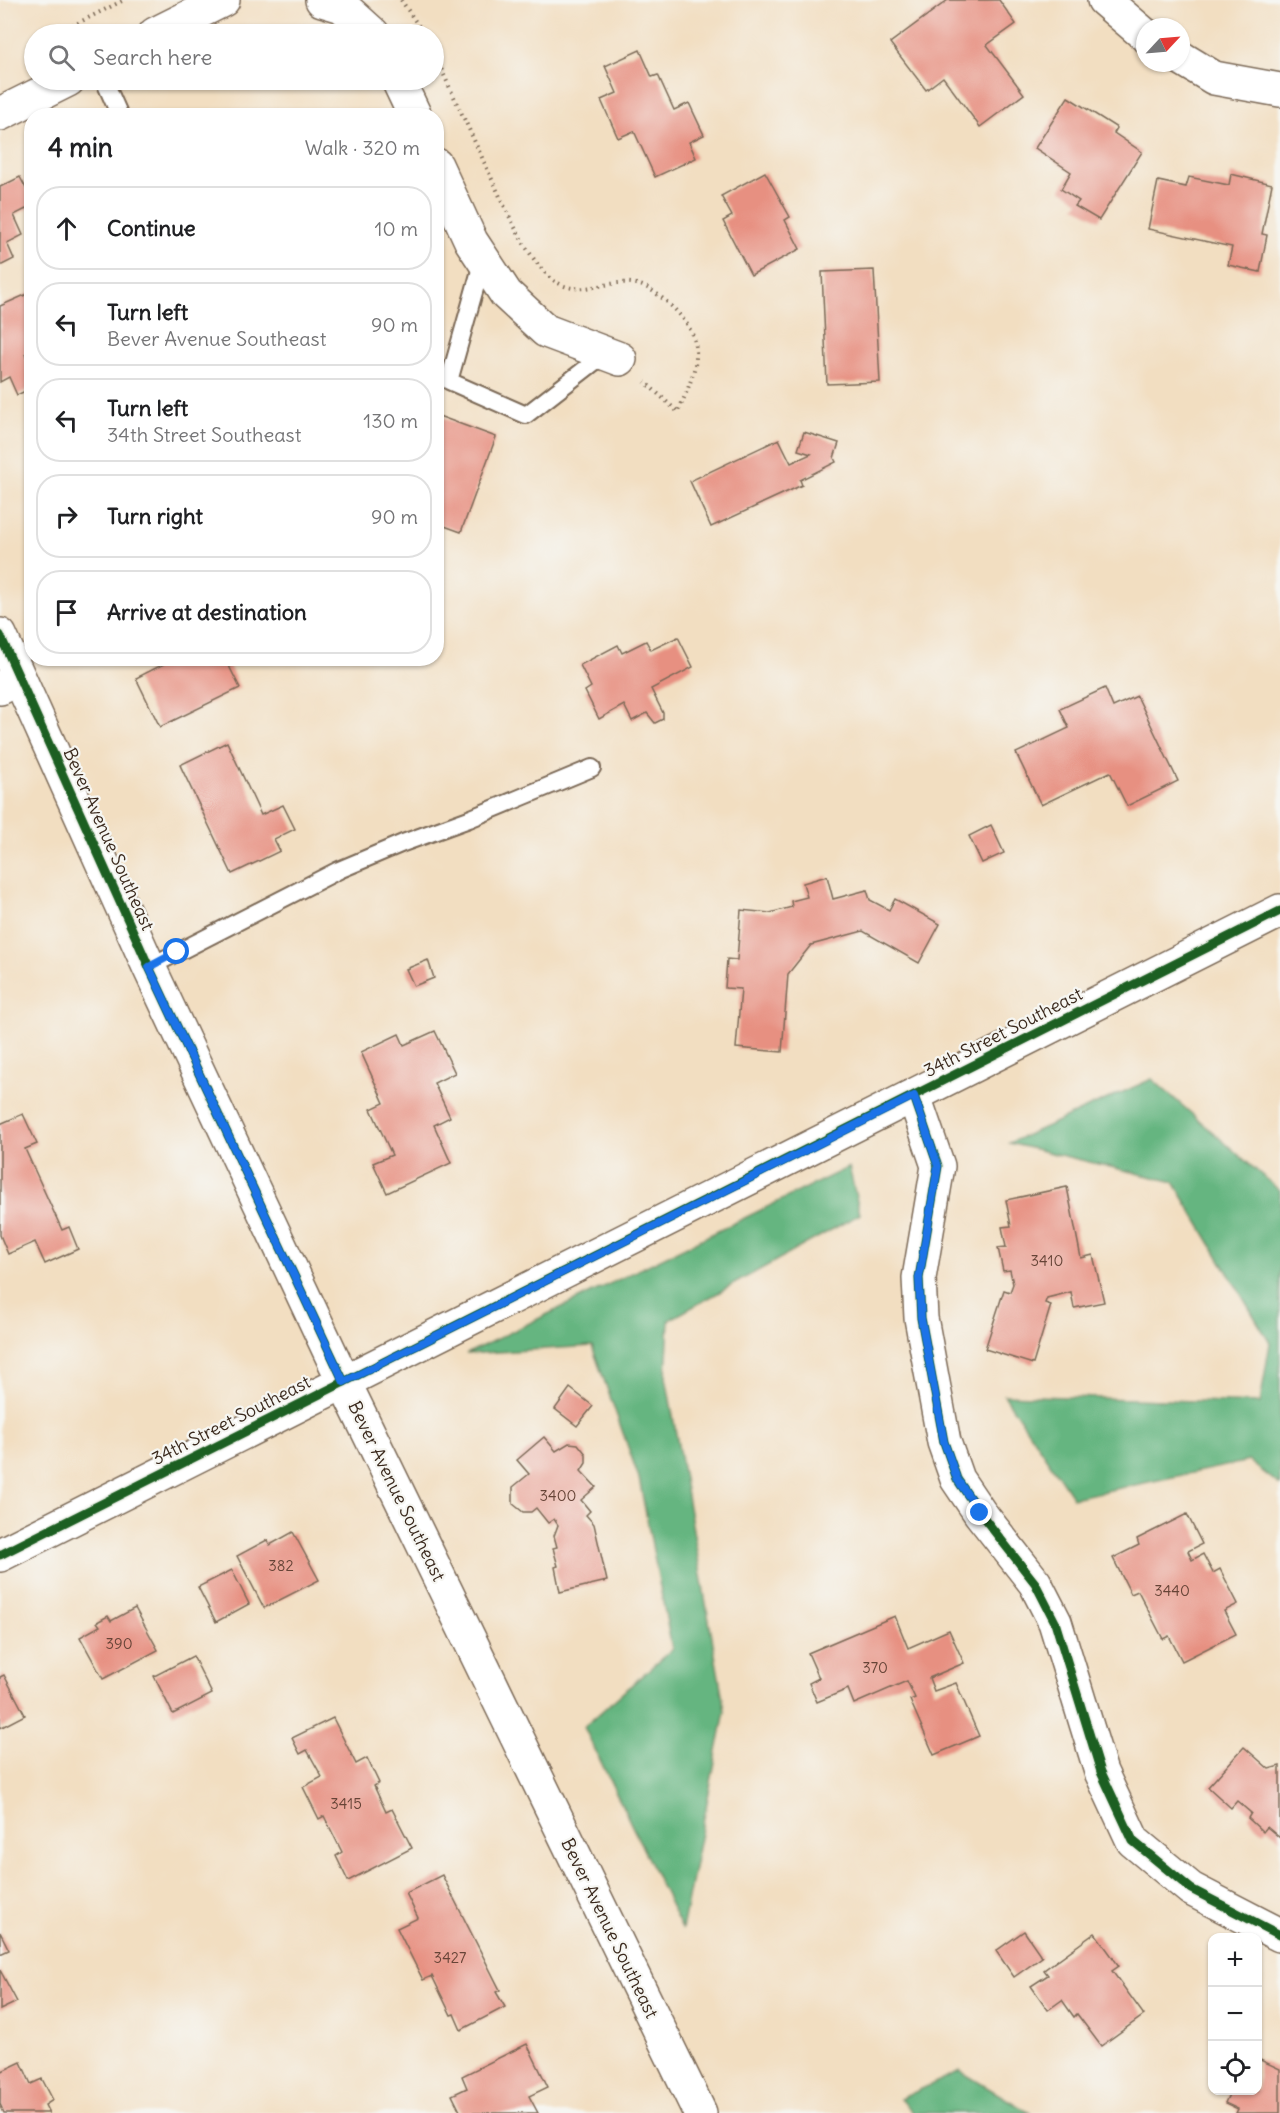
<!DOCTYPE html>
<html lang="en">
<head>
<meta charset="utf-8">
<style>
  :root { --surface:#fff; --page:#f6f6f6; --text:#202124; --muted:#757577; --line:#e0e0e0 }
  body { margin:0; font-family:Delius,sans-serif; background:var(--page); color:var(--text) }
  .controls { position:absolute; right:18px; bottom:18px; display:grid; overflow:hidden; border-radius:12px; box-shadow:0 2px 4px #0004 }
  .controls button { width:54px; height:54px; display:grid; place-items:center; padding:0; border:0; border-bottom:2px solid var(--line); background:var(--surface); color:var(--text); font:30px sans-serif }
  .compass { position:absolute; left:1136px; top:18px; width:54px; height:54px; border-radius:50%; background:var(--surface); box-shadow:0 2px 4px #0004; rotate:64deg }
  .stop { position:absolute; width:18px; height:18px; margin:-14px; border:4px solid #1a73e8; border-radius:50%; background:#fff }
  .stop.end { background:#1a73e8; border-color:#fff; box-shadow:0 2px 6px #0008 }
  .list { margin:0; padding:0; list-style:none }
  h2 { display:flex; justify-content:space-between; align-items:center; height:78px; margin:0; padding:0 24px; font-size:26px }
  h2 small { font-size:20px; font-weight:400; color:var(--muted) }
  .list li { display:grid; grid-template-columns:39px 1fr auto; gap:18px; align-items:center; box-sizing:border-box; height:84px; margin:0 12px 12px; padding:0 12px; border:2px solid var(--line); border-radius:24px }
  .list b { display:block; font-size:22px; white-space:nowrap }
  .list p { margin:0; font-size:20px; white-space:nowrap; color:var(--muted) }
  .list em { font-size:20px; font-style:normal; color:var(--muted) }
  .icon { flex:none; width:33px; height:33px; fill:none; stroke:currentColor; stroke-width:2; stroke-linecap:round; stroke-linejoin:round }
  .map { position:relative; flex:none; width:1280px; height:2113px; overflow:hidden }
  .search { position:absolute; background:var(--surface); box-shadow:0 2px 4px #0004; left:24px; top:24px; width:420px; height:66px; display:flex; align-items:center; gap:15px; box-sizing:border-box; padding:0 21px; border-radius:33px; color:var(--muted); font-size:22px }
  .panel { position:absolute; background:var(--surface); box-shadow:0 2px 4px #0004; left:24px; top:108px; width:420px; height:558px; border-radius:24px }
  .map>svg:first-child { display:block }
  .forest { fill:#65b580; stroke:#50704f; stroke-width:1.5 }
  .building { fill:#e79081 }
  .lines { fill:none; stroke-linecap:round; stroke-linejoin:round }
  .service-casing { stroke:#7b6957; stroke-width:20 }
  .minor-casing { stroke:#7b6957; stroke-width:36 }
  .tertiary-casing { stroke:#7b6957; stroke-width:36 }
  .path { stroke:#7b6957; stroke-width:4; stroke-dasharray:1.5 4.5; stroke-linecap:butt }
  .service { stroke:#fff; stroke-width:16 }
  .minor { stroke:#fff; stroke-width:33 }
  .tertiary { stroke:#fff; stroke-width:33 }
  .cycleway-casing { stroke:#f6f6f2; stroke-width:13 }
  .cycleway { stroke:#1b5e20; stroke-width:9 }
  .route { stroke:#1a73e8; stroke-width:8 }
  .labels { text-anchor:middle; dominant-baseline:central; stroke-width:4.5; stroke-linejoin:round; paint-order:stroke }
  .number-label { font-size:15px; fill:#664437 }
  .street-label { font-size:18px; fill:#3b2a1e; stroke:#f6f6f2 }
</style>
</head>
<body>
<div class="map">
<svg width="1280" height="2113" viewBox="0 0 1280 2113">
  <rect width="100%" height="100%" fill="#f6f6f2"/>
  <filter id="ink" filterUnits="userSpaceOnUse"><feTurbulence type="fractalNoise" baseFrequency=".0167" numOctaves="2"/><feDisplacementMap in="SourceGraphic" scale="12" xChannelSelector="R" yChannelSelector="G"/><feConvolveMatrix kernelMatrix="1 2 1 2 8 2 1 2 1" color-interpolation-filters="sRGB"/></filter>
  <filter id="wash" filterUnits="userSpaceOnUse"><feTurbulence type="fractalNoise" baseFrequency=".008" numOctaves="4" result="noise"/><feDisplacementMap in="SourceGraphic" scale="24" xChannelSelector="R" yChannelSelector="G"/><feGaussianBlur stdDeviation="1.35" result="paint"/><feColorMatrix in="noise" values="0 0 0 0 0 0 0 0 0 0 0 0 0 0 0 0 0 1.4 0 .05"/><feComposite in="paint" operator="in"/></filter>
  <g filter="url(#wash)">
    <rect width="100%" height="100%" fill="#f2dec1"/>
    <!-- forest -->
    <g class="forest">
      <path d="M1152 1079 1280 1191V1485L1249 1461 1073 1498 1004 1395 1260 1403 1270 1343 1174 1182 1009 1143Z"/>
      <path d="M849 1167 860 1214 669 1320 666 1377 725 1711 682 1929 584 1727 672 1649 639 1478 592 1346 466 1354Z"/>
      <path d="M960 2071 1030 2113H913L900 2099Z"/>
    </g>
    <g id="blocks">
      <!-- building -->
      <g class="building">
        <path d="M948 0H999L1016 24 987 45 1024 94 980 127 943 77 926 90 890 43Z"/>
        <path d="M640 50 652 77 658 75 674 110 689 103 704 135 689 142 696 158 655 177 634 131 618 138 601 100 617 93 605 66Z"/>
        <path d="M1068 97 1117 128 1114 133 1142 152 1099 220 1075 206 1079 201 1061 189 1071 172 1035 148Z"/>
        <path d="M765 172 790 217 785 220 800 249 751 275 723 221 732 216 721 196Z"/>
        <path d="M1231 174 1272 184 1262 234 1267 235 1260 272 1228 265 1232 247 1148 229 1158 181 1186 187 1189 177 1229 185Z"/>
        <path d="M20 177 32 200V206L14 215 23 235 7 243 14 259 0 266V187Z"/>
        <path d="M874 270 880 382 827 384 822 272Z"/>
        <path d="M32 292V350L25 354 32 367V388L17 395 9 377 0 382V306Z"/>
        <path d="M436 415 496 437 461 532 436 523Z"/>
        <path d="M804 432 839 443 834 458 836 462 800 480 802 485 711 527 690 481 779 439 791 463 811 454 798 450Z"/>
        <path d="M678 637 693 667 651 689 663 713V719L655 723 647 713 632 721 624 705 599 719 585 691 591 687 580 665 618 645 622 653 646 641 651 650Z"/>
        <path d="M161 658H225L240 688 160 727 136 678 164 664Z"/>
        <path d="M1105 688 1113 707 1137 696 1178 781 1127 806 1110 772 1041 805 1016 753 1069 728 1060 709Z"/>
        <path d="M227 742 261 815 283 805 295 829 274 839 280 851 232 874 180 765Z"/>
        <path d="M991 825 1004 853 982 863 969 836Z"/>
        <path d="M827 876 833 899 867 890 870 900 889 910 895 899 940 924 919 963 863 931 811 945 788 974 782 1052 736 1048 741 989 725 988 727 959 737 960 741 910 770 913 792 907 791 901 807 897 803 883Z"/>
        <path d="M428 960 434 978 414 986 406 969Z"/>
        <path d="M435 1031 455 1073 434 1083 450 1117 434 1125 451 1163 387 1193 373 1163 392 1155 371 1109 384 1103 361 1052 399 1034 404 1045Z"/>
        <path d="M23 1114 37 1144 25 1149 62 1230 69 1227 78 1249 45 1264 35 1242 8 1254 0 1235V1124Z"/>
        <path d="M1067 1187 1081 1258 1093 1255 1104 1302 1074 1308 1071 1292 1047 1298 1045 1303 1051 1305 1033 1364 985 1349 1004 1290 1010 1292 1013 1284 1010 1270 1003 1271 998 1248 1006 1247 1002 1227 1011 1226 1006 1200Z"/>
        <path d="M570 1388 593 1406 577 1426 555 1409Z"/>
        <path d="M544 1437 556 1451 569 1443 578 1444 586 1454V1463L581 1471 596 1487 581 1500 590 1511 586 1515 594 1524 607 1581 560 1592 555 1567 558 1566 553 1548 557 1547 554 1536 558 1525 554 1519 548 1523 536 1508 531 1512H523L513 1504V1487L529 1474 517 1460Z"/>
        <path d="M1187 1514 1202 1544 1188 1551 1192 1560 1203 1554 1213 1573 1220 1569 1238 1604 1224 1611 1236 1634 1182 1661 1169 1636 1163 1639 1138 1591 1131 1594 1113 1558 1139 1545 1137 1539Z"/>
        <path d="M293 1532 319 1580 264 1608 237 1556 267 1540 270 1545Z"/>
        <path d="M232 1570 249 1604 216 1622 198 1587Z"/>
        <path d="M135 1608 158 1650 103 1679 80 1637 100 1626 97 1622 108 1616 111 1621Z"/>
        <path d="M895 1616 908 1648 949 1630 964 1663 929 1678 934 1691 956 1683 979 1736 934 1755 910 1700 915 1698 907 1681 854 1704 848 1689 817 1702 809 1683 819 1678 808 1653Z"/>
        <path d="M193 1656 212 1694 173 1714 154 1676Z"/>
        <path d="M4 1675 25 1715 0 1728V1677Z"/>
        <path d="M333 1718 356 1764 367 1758 379 1783 374 1786 386 1812 392 1809 412 1848 348 1881 336 1856 342 1852 324 1816 319 1819 303 1787 322 1777 307 1750 300 1754 292 1738Z"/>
        <path d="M1244 1747 1269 1769 1280 1766V1838L1267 1827 1263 1832 1248 1818 1251 1813 1237 1801 1231 1808 1208 1787Z"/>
        <path d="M442 1875 500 1990 496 1992 505 2007 461 2030 454 2014 451 2015 432 1976 423 1980 397 1928 418 1918 406 1893Z"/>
        <path d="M1024 1931 1042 1957 1014 1977 996 1951Z"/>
        <path d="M0 1932 9 1950 0 1954Z"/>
        <path d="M1095 1933 1119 1966 1112 1971 1144 2015 1101 2046 1077 2014 1074 2017 1062 2000 1048 2010 1031 1986 1048 1975 1044 1970Z"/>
        <path d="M0 1970 17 2002 0 2010Z"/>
        <path d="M527 2044 548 2087 529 2096 538 2113H461L452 2095 467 2088 462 2076Z"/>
        <path d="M1258 2059 1280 2069V2113H1236L1238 2109 1225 2103 1231 2090H1258Z"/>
        <path d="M21 2062 31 2084 42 2079 53 2100 45 2105 49 2113H4L0 2104V2072Z"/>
      </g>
    </g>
  </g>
  <g filter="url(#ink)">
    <use href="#blocks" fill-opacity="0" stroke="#7b6957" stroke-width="1.5"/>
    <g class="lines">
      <defs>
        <g id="service">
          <path d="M104 80 120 116"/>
          <path d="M483 260 449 381 526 415 606 353"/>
          <path d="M149 967 339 870 403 843 469 819 592 768"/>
        </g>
        <g id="minor">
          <path d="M322 0 342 6 373 34"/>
          <path d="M1104 0 1145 35"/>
          <path d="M155 34 223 0"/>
          <path d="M1181 58 1214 78 1280 90"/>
          <path d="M398 80 415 116"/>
          <path d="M0 114 68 80"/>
          <path d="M436 165 471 241 506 294 546 331 620 359"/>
          <path d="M0 688 19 679"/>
          <path d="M914 1096 938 1166 919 1278 921 1318 944 1442 957 1479 980 1513 1035 1583 1055 1622 1101 1772 1133 1841 1191 1889 1280 1935"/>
          <path d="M344 1382 700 2113"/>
        </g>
        <g id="tertiary">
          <path d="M0 635 149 967 344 1382"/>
          <path d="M0 1555 1280 911"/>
        </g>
      </defs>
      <!-- service casing -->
      <use href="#service" class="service-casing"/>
      <!-- minor casing -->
      <use href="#minor" class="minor-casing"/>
      <!-- tertiary casing -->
      <use href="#tertiary" class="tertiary-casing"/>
      <!-- path -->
      <g class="path">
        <path d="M401 0 424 34"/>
        <path d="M56 34 124 0"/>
        <path d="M434 53C452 93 471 133 489 173 504 204 525 257 552 279 577 299 604 280 631 283 647 285 656 293 667 302 710 340 698 366 678 412L645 382"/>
      </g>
      <!-- service -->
      <use href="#service" class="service"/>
      <!-- minor -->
      <use href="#minor" class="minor"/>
      <!-- tertiary -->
      <use href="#tertiary" class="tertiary"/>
      <defs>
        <g id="cycleway">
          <path d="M0 635 149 967 344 1382"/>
          <path d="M914 1096 938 1166 919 1278 921 1318 944 1442 957 1479 980 1513 1035 1583 1055 1622 1101 1772 1133 1841 1191 1889 1280 1935"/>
          <path d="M0 1555 1280 911"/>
        </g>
      </defs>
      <!-- cycleway casing -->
      <use href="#cycleway" class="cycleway-casing"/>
      <!-- cycleway -->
      <use href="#cycleway" class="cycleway"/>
    </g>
  </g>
  <g class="lines" filter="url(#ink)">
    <!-- route -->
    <path class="route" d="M177 952 149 967 344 1382 914 1096 938 1166 919 1278 921 1318 944 1442 957 1479 980 1513"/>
  </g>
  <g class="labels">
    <!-- number labels -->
    <g class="number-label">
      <text x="1047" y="1260">3410</text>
      <text x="558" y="1495">3400</text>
      <text x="281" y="1565">382</text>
      <text x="1172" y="1590">3440</text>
      <text x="119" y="1643">390</text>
      <text x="875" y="1667">370</text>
      <text x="346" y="1803">3415</text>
      <text x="450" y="1957">3427</text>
    </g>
    <!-- street labels -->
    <g class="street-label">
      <text transform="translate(109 839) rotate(66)">Bever Avenue Southeast</text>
      <text transform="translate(1003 1032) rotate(-27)">34th Street Southeast</text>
      <text transform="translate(231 1420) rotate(-27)">34th Street Southeast</text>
      <text transform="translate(397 1491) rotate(64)">Bever Avenue Southeast</text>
      <text transform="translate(610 1928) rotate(64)">Bever Avenue Southeast</text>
    </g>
  </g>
</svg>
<div class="controls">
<button>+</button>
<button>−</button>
<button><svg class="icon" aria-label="locate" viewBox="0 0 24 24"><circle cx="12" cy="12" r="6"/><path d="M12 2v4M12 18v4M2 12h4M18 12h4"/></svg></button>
</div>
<svg class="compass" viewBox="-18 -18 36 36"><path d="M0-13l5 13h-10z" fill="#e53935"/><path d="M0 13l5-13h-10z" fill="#757577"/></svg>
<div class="stop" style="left:177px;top:952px"></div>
<div class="stop end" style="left:980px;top:1513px"></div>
<div class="search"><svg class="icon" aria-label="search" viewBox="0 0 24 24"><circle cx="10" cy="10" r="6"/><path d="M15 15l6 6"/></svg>Search here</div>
<section class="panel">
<h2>4 min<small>Walk · 320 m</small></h2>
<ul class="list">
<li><svg class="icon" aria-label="ahead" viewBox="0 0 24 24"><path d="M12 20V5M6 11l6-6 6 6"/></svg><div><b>Continue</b></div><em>10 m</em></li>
<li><svg class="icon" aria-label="left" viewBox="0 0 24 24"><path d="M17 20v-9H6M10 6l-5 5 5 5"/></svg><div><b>Turn left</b><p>Bever Avenue Southeast</p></div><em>90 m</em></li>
<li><svg class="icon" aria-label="left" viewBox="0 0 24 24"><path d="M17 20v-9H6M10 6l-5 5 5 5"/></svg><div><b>Turn left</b><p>34th Street Southeast</p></div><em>130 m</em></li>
<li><svg class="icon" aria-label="right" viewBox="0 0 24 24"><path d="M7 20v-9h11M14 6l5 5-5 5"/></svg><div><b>Turn right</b></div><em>90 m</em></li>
<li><svg class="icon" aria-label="arrive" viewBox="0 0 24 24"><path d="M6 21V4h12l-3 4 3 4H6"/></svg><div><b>Arrive at destination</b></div></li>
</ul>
</section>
</div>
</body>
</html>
